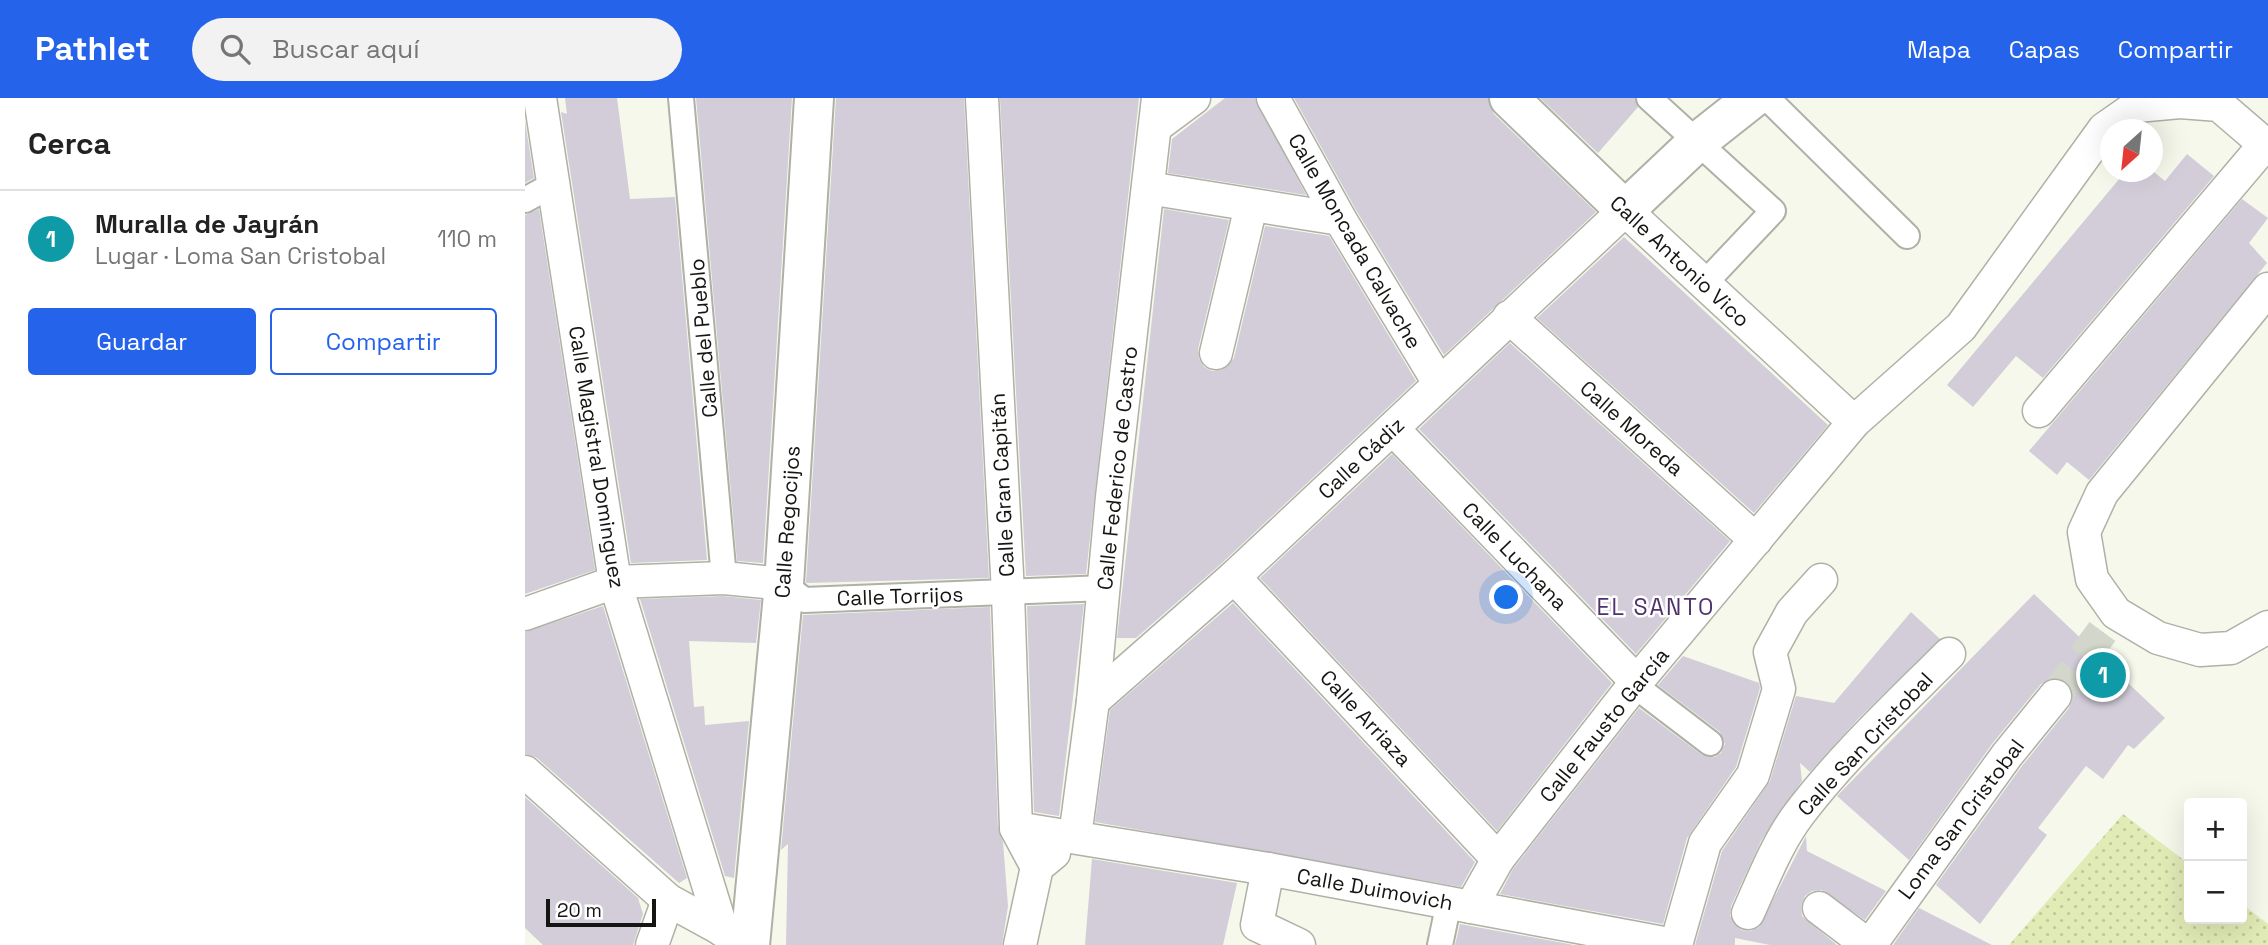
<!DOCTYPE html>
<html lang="es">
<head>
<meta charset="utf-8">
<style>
  :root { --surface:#fff; --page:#f2f2f2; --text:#222; --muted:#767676; --line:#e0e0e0; --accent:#2563eb }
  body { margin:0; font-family:"Space Grotesk",sans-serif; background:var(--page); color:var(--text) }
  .controls { position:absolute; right:21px; bottom:21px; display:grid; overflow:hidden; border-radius:7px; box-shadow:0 7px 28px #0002 }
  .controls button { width:63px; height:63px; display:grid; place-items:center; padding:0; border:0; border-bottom:2px solid var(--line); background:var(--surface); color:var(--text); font:35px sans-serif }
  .compass { position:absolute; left:1575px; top:21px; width:63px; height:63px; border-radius:50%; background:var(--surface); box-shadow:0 7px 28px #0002; rotate:207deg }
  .scale { position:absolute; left:21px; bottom:18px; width:110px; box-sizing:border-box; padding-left:7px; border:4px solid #151612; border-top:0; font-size:19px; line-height:24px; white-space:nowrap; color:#151612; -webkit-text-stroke:5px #fff; paint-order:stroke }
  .you { position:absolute; left:982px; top:500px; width:24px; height:24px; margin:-18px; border:5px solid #fff; border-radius:50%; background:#1a73e8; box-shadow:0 0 0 10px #1a73e833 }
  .badge { display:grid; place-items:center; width:46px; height:46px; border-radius:50%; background:var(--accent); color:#fff; font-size:23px; font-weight:700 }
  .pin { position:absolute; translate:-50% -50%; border:4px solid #fff; box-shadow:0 2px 7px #0006 }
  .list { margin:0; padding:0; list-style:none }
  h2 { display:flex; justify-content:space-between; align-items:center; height:91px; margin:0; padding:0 28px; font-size:30px }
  h2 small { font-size:23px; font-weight:400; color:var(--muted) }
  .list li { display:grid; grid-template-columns:46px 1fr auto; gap:21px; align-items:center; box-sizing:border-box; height:98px; padding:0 28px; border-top:2px solid var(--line) }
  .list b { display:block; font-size:26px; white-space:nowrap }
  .list p { margin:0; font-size:23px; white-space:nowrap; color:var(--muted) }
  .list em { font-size:23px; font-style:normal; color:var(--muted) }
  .actions { display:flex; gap:14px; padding:21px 28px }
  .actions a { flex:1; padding:16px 0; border:2px solid var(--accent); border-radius:7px; text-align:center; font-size:24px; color:var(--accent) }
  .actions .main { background:var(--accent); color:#fff }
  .icon { flex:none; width:38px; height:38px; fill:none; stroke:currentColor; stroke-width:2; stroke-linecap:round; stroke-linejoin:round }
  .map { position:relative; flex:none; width:1743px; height:847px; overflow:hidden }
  header { display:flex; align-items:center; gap:42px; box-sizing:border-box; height:98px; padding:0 35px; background:var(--accent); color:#fff }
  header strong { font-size:33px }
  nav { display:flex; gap:38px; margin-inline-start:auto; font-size:24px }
  .search { width:490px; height:63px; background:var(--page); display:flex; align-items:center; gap:18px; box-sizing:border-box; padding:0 24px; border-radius:38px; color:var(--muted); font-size:26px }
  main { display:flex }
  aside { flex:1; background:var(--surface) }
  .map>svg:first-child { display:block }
  .grass { fill:url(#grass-dots) }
  .building { fill:#d2cdd9 }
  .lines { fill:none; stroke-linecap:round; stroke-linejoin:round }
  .minor-tunnel { stroke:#d3d6ca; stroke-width:32; stroke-dasharray:32 16; stroke-linecap:butt }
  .pedestrian-casing { stroke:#aeb1a5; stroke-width:28 }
  .minor-casing { stroke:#aeb1a5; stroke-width:35 }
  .tertiary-casing { stroke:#aeb1a5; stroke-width:42 }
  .pedestrian { stroke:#fff; stroke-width:24 }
  .minor { stroke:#fff; stroke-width:32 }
  .tertiary { stroke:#fff; stroke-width:38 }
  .labels { text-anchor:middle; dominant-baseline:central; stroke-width:5; stroke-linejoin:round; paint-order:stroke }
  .street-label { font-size:21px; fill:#151612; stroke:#fff }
  .neighbourhood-label { font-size:23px; letter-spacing:2px; fill:#4e326c; stroke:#fff }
</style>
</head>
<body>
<header>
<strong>Pathlet</strong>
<div class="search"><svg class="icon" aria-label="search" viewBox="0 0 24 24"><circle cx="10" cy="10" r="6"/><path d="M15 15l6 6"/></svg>Buscar aquí</div>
<nav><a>Mapa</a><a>Capas</a><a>Compartir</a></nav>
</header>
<main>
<aside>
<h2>Cerca<small></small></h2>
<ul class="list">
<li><span class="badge" style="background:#0f9aa8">1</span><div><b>Muralla de Jayrán</b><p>Lugar · Loma San Cristobal</p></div><em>110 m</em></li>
</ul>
<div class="actions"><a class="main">Guardar</a><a>Compartir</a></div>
</aside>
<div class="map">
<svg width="1743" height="847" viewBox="0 0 1743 847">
  <defs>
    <pattern id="grass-dots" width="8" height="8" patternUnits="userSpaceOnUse" patternTransform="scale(1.75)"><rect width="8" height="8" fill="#e1ebb6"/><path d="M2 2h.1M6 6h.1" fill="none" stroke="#c0c99b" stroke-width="1.8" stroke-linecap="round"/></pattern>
  </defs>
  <rect width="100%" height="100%" fill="#f5f8eb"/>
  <!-- grass -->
  <path class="grass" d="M1598 716 1664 766V821H1717V806L1743 826V847H1484Z"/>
  <!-- building -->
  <g class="building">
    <path d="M40 0H92L105 101 150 99 182 462 106 465 36 14 42 16Z"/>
    <path d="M171 0H267L238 465 212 463Z"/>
    <path d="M311 0H439L464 480 281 485Z"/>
    <path d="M475 0H614L561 476 501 478Z"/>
    <path d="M700 0H730L781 97 643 75 647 41Z"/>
    <path d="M769 0H963L969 16 1071 114 919 257 831 112Z"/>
    <path d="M1015 0H1110L1113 9 1073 55Z"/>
    <path d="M0 23 9 80 0 85Z"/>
    <path d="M1662 56 1689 78 1518 280 1491 258 1448 309 1422 287 1600 74H1629L1640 83Z"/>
    <path d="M1717 101 1743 120 1724 145 1742 165 1564 382 1542 364 1532 377 1504 353Z"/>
    <path d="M14 111 70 472 0 496V117Z"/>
    <path d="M639 111 704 122 673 251 674 261 679 269 687 273 697 272 709 260 740 128 804 138 891 283 697 465 611 540H592Z"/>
    <path d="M1099 139 1303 327 1229 415 1012 220Z"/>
    <path d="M985 245 1205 443 1111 556 894 331Z"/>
    <path d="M867 356 1087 585 972 733 735 480Z"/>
    <path d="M1509 496 1640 620 1609 651 1603 647 1578 681 1561 668 1513 730 1522 737 1455 826 1411 787 1497 668 1544 610 1548 600 1542 584 1532 580 1516 586 1467 646 1384 762 1312 698Z"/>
    <path d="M198 498 236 502 231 545 164 543 169 609 179 608 180 627 224 623 209 780 200 778 115 501Z"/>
    <path d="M708 505 950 764 936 789 570 724 585 612Z"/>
    <path d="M559 506 534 718 509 714 502 508Z"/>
    <path d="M78 508 162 780 154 785 12 660 0 656V534Z"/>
    <path d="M465 509 473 731 478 744 483 808 477 847H261L263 746 256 752 278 517Z"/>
    <path d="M1386 514 1415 541 1333 621 1285 674 1275 665 1277 683 1236 743 1206 808 1205 818 1216 832 1226 833 1234 829 1281 738 1282 753 1361 793 1340 822 1297 792 1287 793 1280 798 1276 808 1277 818 1312 847H1245L1210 840V847H1170L1197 753 1245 683 1271 598 1309 605Z"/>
    <path d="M1158 558 1234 585 1235 590 1211 669 1162 740 1138 826 975 796 988 771 1114 610 1177 657 1190 659 1196 655 1200 646 1195 634 1133 587Z"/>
    <path d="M0 699 113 800 118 816 108 847H18L0 830Z"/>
    <path d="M567 761 712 785 698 847H560Z"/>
    <path d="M1394 810 1467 847H1368Z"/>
    <path d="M935 826 1049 847H930Z"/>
  </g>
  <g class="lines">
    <!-- minor-tunnel -->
    <path class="minor-tunnel" d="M1530 598 1591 515"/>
    <defs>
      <g id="pedestrian">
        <path d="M156 0 199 480"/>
        <path d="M1124 0 1248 113 1179 186"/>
        <path d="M1242 0 1382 138"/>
        <path d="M0 102 27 87"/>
        <path d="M259 486 279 502 580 490"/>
        <path d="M1109 587 1185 645"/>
        <path d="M915 847 924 804"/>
      </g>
      <g id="minor">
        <path d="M15 0 90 484 197 832"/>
        <path d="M457 0 483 495 491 730 512 769"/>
        <path d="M748 0 815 121 914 285"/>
        <path d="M630 29 669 0"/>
        <path d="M623 90 815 121"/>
        <path d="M1743 191 1577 395 1559 434 1567 481 1591 515 1633 540 1675 552 1706 550 1743 529"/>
        <path d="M984 219 1231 442"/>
        <path d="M691 255 726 108"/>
        <path d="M1514 313 1741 45"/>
        <path d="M868 331 1112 584"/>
        <path d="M709 479 973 761"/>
        <path d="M0 516 90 484 199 480 259 486"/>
        <path d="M568 603 709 479 1100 112 1329 324"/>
        <path d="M0 674 143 802 207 837"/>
        <path d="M491 730 743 771 1149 847"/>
        <path d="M550 739 568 603 587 399 633 0"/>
        <path d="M743 771 732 827 774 847"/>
        <path d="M946 809 973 761 1109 587 1329 324 1436 229 1579 31 1612 8 1655 4 1694 7 1743 49"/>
        <path d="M1294 810 1343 847"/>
        <path d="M1223 815C1238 782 1252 745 1274 716 1318 658 1373 607 1424 556"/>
        <path d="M127 847 143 802"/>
        <path d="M495 847 512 769 529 755"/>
        <path d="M1151 847 1180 745 1228 677 1254 591 1245 554 1267 514 1296 482"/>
        <path d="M1345 847 1482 657 1530 598"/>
      </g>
      <g id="tertiary">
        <path d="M984 0 1100 112 1171 45 1228 0"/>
        <path d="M225 847 259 486 289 0"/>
      </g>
    </defs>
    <!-- pedestrian casing -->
    <use href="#pedestrian" class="pedestrian-casing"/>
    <!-- minor casing -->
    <use href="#minor" class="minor-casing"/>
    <!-- tertiary casing -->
    <use href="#tertiary" class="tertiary-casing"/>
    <!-- pedestrian -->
    <use href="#pedestrian" class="pedestrian"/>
    <!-- minor -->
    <use href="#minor" class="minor"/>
    <!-- tertiary -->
    <use href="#tertiary" class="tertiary"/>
  </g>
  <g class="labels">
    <!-- street labels -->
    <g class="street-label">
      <text transform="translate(830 143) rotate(60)">Calle Moncada Calvache</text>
      <text transform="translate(1155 163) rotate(43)">Calle Antonio Vico</text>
      <text transform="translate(178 240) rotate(-95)">Calle del Pueblo</text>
      <text transform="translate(1107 330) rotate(42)">Calle Moreda</text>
      <text transform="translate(72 359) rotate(81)">Calle Magistral Dominguez</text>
      <text transform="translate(836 360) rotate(-43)">Calle Cádiz</text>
      <text transform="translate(592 370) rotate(-84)">Calle Federico de Castro</text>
      <text transform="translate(477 387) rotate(-93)">Calle Gran Capitán</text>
      <text transform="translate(262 424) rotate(-86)">Calle Regocijos</text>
      <text transform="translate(990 458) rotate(46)">Calle Luchana</text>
      <text transform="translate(375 498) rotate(-2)">Calle Torrijos</text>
      <text transform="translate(841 620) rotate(47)">Calle Arriaza</text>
      <text transform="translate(1079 627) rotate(-51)">Calle Fausto García</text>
      <text transform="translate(1340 646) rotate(-47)">Calle San Cristobal</text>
      <text transform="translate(1436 721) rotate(-53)">Loma San Cristobal</text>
      <text transform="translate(850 791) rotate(10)">Calle Duimovich</text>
    </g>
    <!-- neighbourhood labels -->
    <g class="neighbourhood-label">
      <text x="1131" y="509">EL SANTO</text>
    </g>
  </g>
</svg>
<div class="controls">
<button>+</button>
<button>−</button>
</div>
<svg class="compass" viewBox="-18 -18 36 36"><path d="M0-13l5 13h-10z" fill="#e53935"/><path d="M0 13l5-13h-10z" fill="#767676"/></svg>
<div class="scale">20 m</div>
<div class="you"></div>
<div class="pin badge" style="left:1578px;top:577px;background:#0f9aa8">1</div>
</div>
</main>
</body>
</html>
